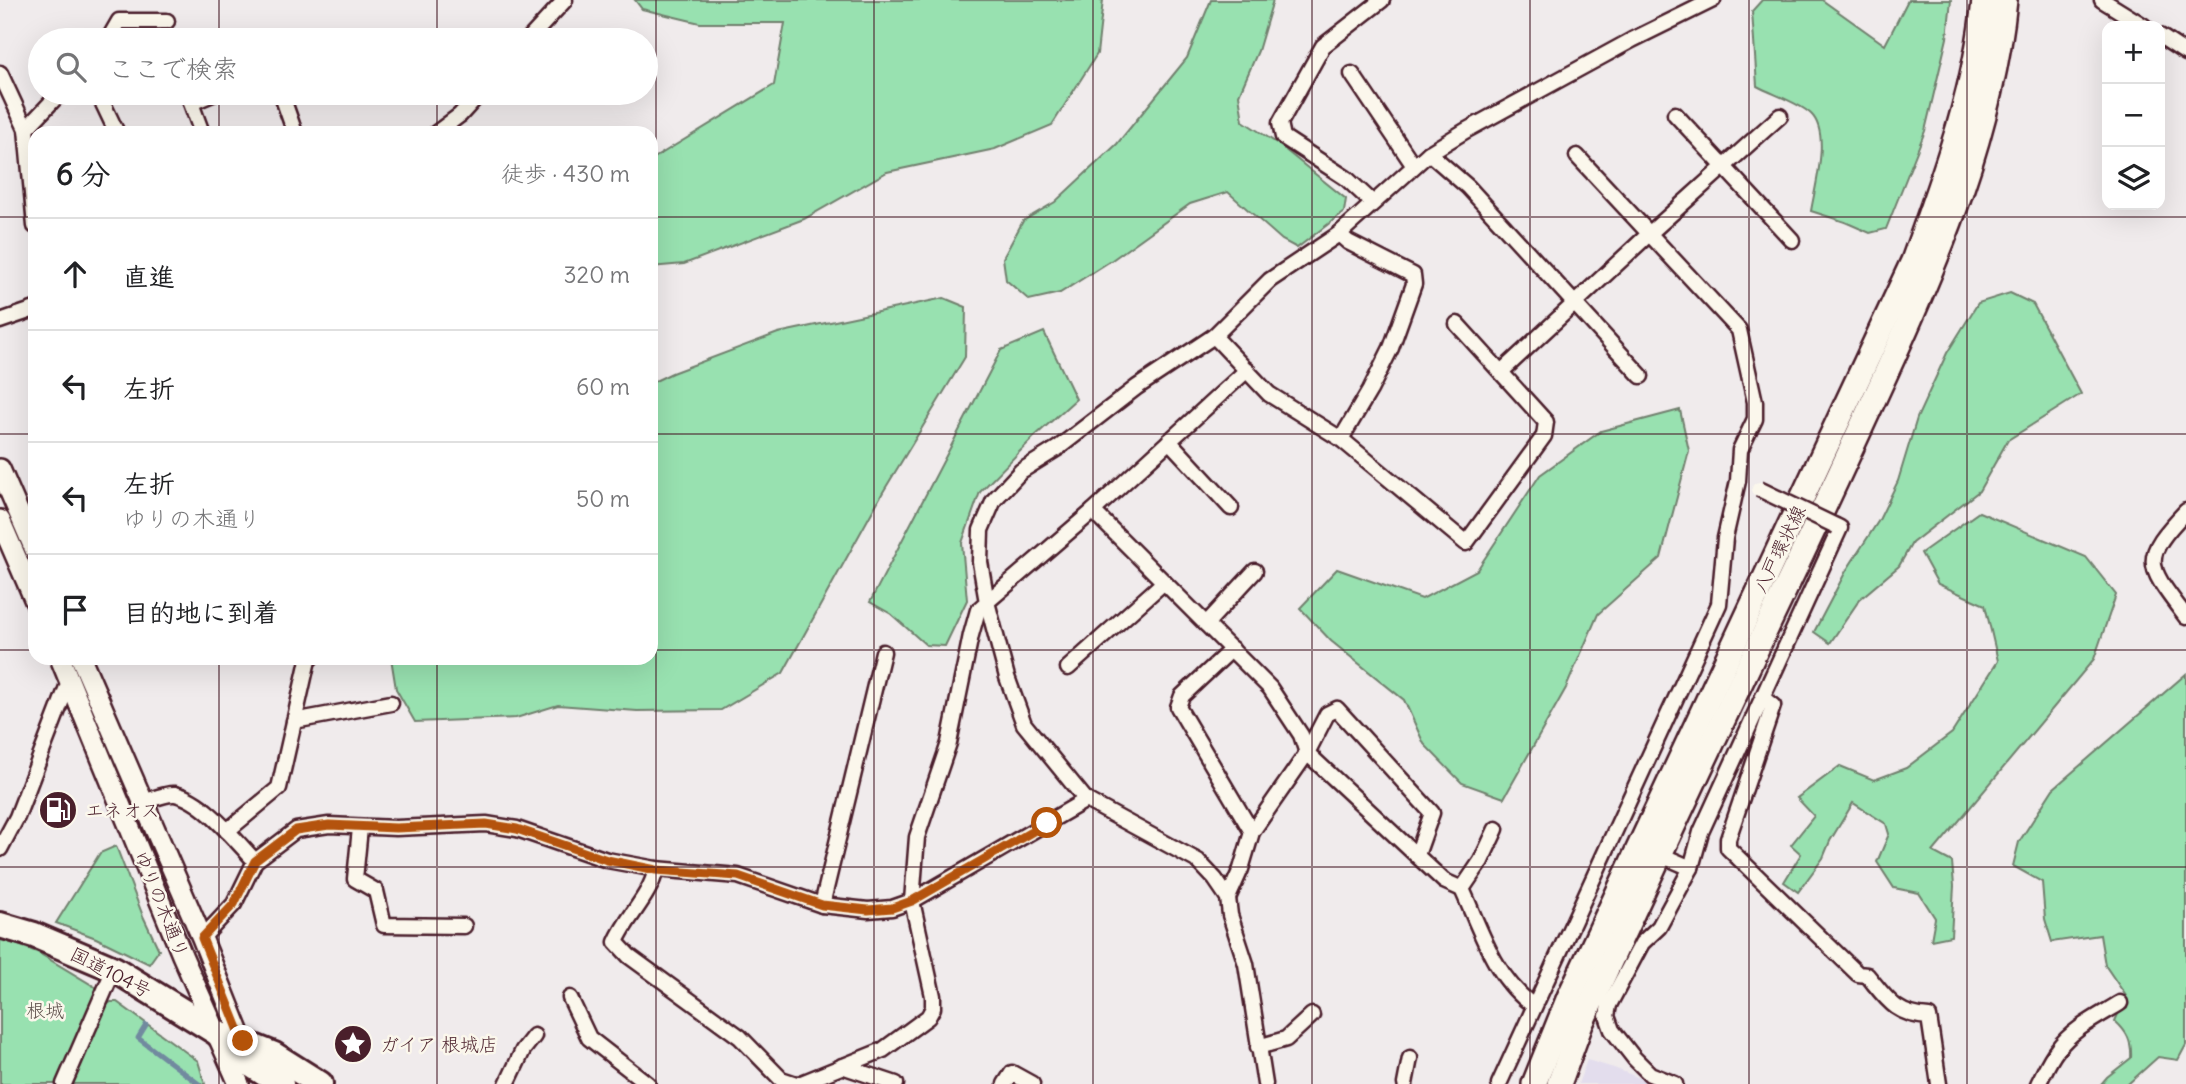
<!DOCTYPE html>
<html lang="ja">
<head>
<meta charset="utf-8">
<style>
  :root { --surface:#fff; --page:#f6f6f6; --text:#202124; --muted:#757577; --line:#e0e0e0 }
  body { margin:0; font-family:Delius,"Klee One",sans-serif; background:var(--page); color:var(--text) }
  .controls { position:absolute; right:21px; top:21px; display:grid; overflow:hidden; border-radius:14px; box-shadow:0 7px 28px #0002 }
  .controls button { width:63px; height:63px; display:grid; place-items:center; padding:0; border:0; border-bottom:2px solid var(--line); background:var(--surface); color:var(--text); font:35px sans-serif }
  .stop { position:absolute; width:21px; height:21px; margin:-16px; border:5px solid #b45309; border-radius:50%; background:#fff }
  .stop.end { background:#b45309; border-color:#fff; box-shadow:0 2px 7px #0008 }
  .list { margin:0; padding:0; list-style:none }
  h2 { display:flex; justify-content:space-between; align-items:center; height:91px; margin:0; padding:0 28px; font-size:30px }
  h2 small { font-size:23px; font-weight:400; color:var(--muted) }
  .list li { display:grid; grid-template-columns:46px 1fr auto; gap:21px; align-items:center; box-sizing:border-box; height:112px; padding:0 28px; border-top:2px solid var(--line) }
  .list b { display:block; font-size:26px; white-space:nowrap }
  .list p { margin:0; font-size:23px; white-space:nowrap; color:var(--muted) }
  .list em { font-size:23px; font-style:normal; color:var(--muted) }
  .icon { flex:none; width:38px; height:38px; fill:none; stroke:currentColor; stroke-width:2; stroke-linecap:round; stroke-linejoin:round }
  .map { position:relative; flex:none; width:2186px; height:1084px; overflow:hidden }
  .search { position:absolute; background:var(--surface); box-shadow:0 7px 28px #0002; left:28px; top:28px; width:630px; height:77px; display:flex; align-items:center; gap:18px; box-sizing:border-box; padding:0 24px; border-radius:38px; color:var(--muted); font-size:26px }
  .panel { position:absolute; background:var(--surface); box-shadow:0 7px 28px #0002; left:28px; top:126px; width:630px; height:539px; border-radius:21px }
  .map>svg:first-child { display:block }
  .built { fill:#e3dded }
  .green { fill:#98e1b0; stroke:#71806e; stroke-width:2 }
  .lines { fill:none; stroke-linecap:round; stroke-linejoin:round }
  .stream { stroke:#718a9f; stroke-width:5 }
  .minor-casing { stroke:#4a1f2b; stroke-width:19 }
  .tertiary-casing { stroke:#4a1f2b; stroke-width:24 }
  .primary-casing { stroke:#4a1f2b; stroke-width:28 }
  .trunk-casing { stroke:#4a1f2b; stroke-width:30 }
  .minor { stroke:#fbf7ec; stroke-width:14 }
  .tertiary { stroke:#fbf7ec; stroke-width:19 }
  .primary { stroke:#fbf7ec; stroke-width:23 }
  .trunk { stroke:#fbf7ec; stroke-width:24 }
  .minor-bridge-casing { stroke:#4a1f2b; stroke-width:19; stroke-linecap:butt }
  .minor-bridge { stroke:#fbf7ec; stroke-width:14 }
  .route { stroke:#b45309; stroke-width:9 }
  .grid { fill:none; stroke:#4a1f2b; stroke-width:2; stroke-opacity:0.55 }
  .labels { text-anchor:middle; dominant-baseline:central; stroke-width:5; stroke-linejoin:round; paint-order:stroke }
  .street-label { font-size:19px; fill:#4a1f2b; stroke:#fbf7ec }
  .poi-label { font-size:19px; fill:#4a1f2b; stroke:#fbf7ec; text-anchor:start }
  .park-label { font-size:19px; fill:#5e504c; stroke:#fbf7ec }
</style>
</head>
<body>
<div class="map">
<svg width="2186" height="1084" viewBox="0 0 2186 1084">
  <rect width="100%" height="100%" fill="#f0ebec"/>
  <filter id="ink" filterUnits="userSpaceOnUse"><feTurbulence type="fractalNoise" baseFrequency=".0143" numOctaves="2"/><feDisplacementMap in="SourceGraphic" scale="14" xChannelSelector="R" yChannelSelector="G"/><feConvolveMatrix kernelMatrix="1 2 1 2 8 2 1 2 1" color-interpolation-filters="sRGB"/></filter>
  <g filter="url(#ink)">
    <!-- built -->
    <path class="built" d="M1587 1060 1614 1068 1655 1084H1578Z"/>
    <!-- green -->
    <g class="green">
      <path d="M635 0H1103L1097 54 1052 125 995 149 887 172 804 219 684 264 651 267V160L774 85 785 23H700L642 9Z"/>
      <path d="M1211 0H1273L1258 51 1239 95 1243 121 1278 144 1346 199 1344 212 1297 248 1282 240 1228 192 1190 204 1112 260 1060 293 1029 300 1006 280 1003 258 1023 221 1055 202 1117 144 1187 58Z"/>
      <path d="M1762 0H1822L1885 45 1908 0H1951L1947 38 1925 131 1886 229 1870 233 1845 222 1811 211C1815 186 1831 133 1811 114 1800 103 1772 94 1757 86L1752 11Z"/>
      <path d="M2010 293 2033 304 2081 394 2008 440 1979 491 1912 543 1899 566 1860 599 1830 643 1814 632 1846 571 1879 520 1898 481 1917 418 1947 353 1978 303Z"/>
      <path d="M944 298 966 307 965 357 883 492 783 673 721 710 637 711 558 705 516 718 415 722 396 689 391 658H651V383L672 373 778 333Z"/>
      <path d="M1044 332 1076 399 1034 437 980 492 962 543 967 600 945 646 926 645 891 614 870 602 1001 350Z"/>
      <path d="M1680 410 1689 451 1661 558 1598 614 1566 688 1504 798 1462 783 1424 744 1404 700 1331 641 1300 608 1337 569 1422 599 1477 570 1540 475 1601 431Z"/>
      <path d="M1979 512 2086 557 2116 595 2094 659 1933 852 1952 862 1954 886 1951 936 1931 940 1935 918 1919 893 1894 888 1877 862 1889 834 1886 824 1853 803 1830 841 1823 858 1798 892 1784 882 1801 854 1791 845 1814 816 1797 798 1840 766 1874 780 1906 768 1952 733 1998 661 1985 605 1938 584 1921 553Z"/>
      <path d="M2186 674V1045L2178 1060 2158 1057 2128 1084H2101L2107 1077 2131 1058C2132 1041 2127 1032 2115 1021L2126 996 2105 965 2100 935 2052 942 2045 919 2042 882 2013 866 2019 842 2053 789Z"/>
      <path d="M116 846 143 916 159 950 149 964 96 938 56 923 100 853Z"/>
      <path d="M0 938 37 952 100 990 61 1084H0Z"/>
      <path d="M111 1002H117L198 1061 205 1084H70L105 1006Z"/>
    </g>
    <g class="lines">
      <!-- stream -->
      <path class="stream" d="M146 1025 138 1038 199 1084"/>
      <defs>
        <g id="minor">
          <path d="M2102 0 2144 26"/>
          <path d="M2160 36 2186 53"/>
          <path d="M108 40 119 21H167"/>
          <path d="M528 40 565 0"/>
          <path d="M0 73 26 129 35 226"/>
          <path d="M1352 74 1414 166"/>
          <path d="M98 93 117 133"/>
          <path d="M281 93 295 133"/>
          <path d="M1675 114 1792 240"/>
          <path d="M26 129 60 93"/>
          <path d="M202 133 191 103 215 93"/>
          <path d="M436 133 460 115 480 93"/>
          <path d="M1429 153 1468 187 1641 376"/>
          <path d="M1373 203 1346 178 1283 137 1280 123 1323 46 1382 0"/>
          <path d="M1339 234 1348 242 1413 275 1414 284 1391 348 1370 390 1341 439"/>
          <path d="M0 321 35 309"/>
          <path d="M1214 336 1269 394 1341 439 1466 543 1544 436 1546 422 1457 324"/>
          <path d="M1247 370 1093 511 987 602 1007 677 1024 724 1086 800 1198 861 1215 879 1228 898 1230 915 1246 964 1265 1084"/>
          <path d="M1501 372 1649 234 1780 116"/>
          <path d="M1169 441 1231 508"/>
          <path d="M1093 511 1270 688 1301 735 1307 753 1444 881 1462 889 1481 861 1496 829"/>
          <path d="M2186 511C2139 560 2147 565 2186 617"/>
          <path d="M1206 624 1255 571"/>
          <path d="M1232 649 1182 696 1178 707 1252 832"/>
          <path d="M1068 668 1164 582"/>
          <path d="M1763 698 1773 706 1728 839V848L1858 974 1867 975C1887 999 1895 1015 1929 1017L1939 1084"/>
          <path d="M294 721 391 703"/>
          <path d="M143 802C153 799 166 793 175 794 204 800 235 840 255 861"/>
          <path d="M360 828 355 879 376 891 384 925 464 926"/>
          <path d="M227 831 279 788 308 660 311 658"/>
          <path d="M0 849 17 817 70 679"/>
          <path d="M1654 852 1691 868"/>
          <path d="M656 869C650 897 627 916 616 942L629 956 740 1037 781 1079 796 1084"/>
          <path d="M1462 889C1481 931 1495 979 1534 1006"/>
          <path d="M1228 898 1241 869 1252 832 1307 753 1327 714 1337 709 1432 813 1417 855"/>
          <path d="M822 905 883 652"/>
          <path d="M202 938 234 904 255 861 296 830 329 825 396 828 486 824 517 829 607 860 656 869 738 876 822 905 868 910 892 908 912 901 1086 800"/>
          <path d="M570 998 589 1038 648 1084"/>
          <path d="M1258 1047 1286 1039 1312 1015"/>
          <path d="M842 1066 896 1084"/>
          <path d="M64 1084 114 969"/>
          <path d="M507 1084 523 1050 534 1036"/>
          <path d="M799 1084 883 1050 928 1017 933 1008V996L912 901 917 837 949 743 971 635 978 610 987 602 980 562 981 530 994 500 1021 471 1058 448 1137 387 1214 336 1270 280 1339 234 1429 153 1465 131 1632 40 1713 0"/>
          <path d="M1005 1084 1012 1073 1032 1084"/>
          <path d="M1405 1084 1410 1058"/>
          <path d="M1499 1084 1719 604 1725 538 1738 481 1740 450 1755 419V402L1739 330 1577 156"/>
          <path d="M1675 1084 1650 1074 1634 1058 1612 1030 1607 1016 1609 1005 1642 943 1659 927 1691 868 1701 832 1840 528 1836 526"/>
          <path d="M2038 1084C2044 1073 2049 1060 2057 1050 2072 1029 2099 1016 2120 1003"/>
        </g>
        <g id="tertiary">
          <path d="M0 469 35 550"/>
          <path d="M0 520 35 601"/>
          <path d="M60 658 182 955 239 1084"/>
          <path d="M81 658 202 938 247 1051"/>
        </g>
        <g id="primary">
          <path d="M1534 1084 1569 997 1913 261C1943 177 1976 90 1984 0"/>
          <path d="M1559 1084 1581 1024C1654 867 1727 710 1802 554 1831 493 1859 432 1887 371 1941 253 1992 131 2005 0"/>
        </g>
        <g id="trunk">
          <path d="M0 925 34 935 114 969 216 1032 253 1066 281 1084"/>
          <path d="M227 1036 274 1055 320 1084"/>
        </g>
      </defs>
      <!-- minor casing -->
      <use href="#minor" class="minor-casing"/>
      <!-- tertiary casing -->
      <use href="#tertiary" class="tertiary-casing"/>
      <!-- primary casing -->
      <use href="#primary" class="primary-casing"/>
      <!-- trunk casing -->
      <use href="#trunk" class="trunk-casing"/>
      <!-- minor -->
      <use href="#minor" class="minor"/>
      <!-- tertiary -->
      <use href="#tertiary" class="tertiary"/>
      <!-- primary -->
      <use href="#primary" class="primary"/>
      <!-- trunk -->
      <use href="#trunk" class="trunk"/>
      <defs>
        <path id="minor-bridge" d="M1759 489 1836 526"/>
      </defs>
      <!-- minor-bridge casing -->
      <use href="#minor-bridge" class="minor-bridge-casing"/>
      <!-- minor-bridge -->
      <use href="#minor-bridge" class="minor-bridge"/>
    </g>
  </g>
  <g class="lines" filter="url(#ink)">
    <!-- route -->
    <path class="route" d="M243 1041 202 938 234 904 255 861 296 830 329 825 396 828 486 824 517 829 607 860 656 870 738 876 822 905 868 910 892 908 912 901 1047 823"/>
  </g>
  <!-- grid -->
  <path class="grid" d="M219 0V40M437 0V40M656 0V1084M874 0V1084M1093 0V1084M1312 0V1084M1530 0V1084M1749 0V1084M1967 0V1084M219 93V133M437 93V133M0 217H35M651 217H2186M0 434H35M651 434H2186M0 650H35M651 650H2186M219 658V1084M437 658V1084M0 867H2186"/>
  <!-- icons -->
  <defs>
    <symbol id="fuel-disc" viewBox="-11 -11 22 22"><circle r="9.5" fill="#4a1f2b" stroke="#fbf7ec"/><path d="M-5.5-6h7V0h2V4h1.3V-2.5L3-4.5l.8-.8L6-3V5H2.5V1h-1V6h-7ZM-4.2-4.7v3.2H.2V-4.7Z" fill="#fff"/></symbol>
    <symbol id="sight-disc" viewBox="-11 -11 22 22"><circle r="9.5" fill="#4a1f2b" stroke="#fbf7ec"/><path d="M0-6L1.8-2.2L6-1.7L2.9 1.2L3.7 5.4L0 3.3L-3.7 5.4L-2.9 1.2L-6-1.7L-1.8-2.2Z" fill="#fff"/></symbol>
  </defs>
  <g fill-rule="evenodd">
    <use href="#fuel-disc" x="36" y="788" width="44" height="44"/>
    <use href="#sight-disc" x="331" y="1022" width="44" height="44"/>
  </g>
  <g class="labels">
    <!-- street labels -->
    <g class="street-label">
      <text transform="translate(1779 549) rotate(-64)">八戸環状線</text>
      <text transform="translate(162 904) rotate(68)">ゆりの木通り</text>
      <text transform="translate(111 972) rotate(27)">国道104号</text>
    </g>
    <!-- poi labels -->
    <g class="poi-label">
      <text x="85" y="810">エネオス</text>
      <text x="380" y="1044">ガイア 根城店</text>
    </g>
    <!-- park labels -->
    <g class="park-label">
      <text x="45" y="1010">根城</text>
    </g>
  </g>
</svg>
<div class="controls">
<button>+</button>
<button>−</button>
<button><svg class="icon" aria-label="layers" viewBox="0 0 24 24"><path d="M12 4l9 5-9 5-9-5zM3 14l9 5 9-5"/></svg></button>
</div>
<div class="stop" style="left:1047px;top:823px"></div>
<div class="stop end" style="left:243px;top:1041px"></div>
<div class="search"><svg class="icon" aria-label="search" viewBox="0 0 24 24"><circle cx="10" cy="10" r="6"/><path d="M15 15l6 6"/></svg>ここで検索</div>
<section class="panel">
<h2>6 分<small>徒歩 · 430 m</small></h2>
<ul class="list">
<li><svg class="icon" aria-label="ahead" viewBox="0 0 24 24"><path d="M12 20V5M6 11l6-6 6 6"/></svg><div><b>直進</b></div><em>320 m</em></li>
<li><svg class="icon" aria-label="left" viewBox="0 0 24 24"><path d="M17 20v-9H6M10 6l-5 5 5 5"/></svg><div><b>左折</b></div><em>60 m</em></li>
<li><svg class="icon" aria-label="left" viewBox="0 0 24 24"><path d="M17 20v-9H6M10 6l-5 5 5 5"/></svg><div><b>左折</b><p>ゆりの木通り</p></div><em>50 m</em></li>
<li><svg class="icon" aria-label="arrive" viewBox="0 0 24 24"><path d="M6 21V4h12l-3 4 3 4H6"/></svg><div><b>目的地に到着</b></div></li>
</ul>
</section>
</div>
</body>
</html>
